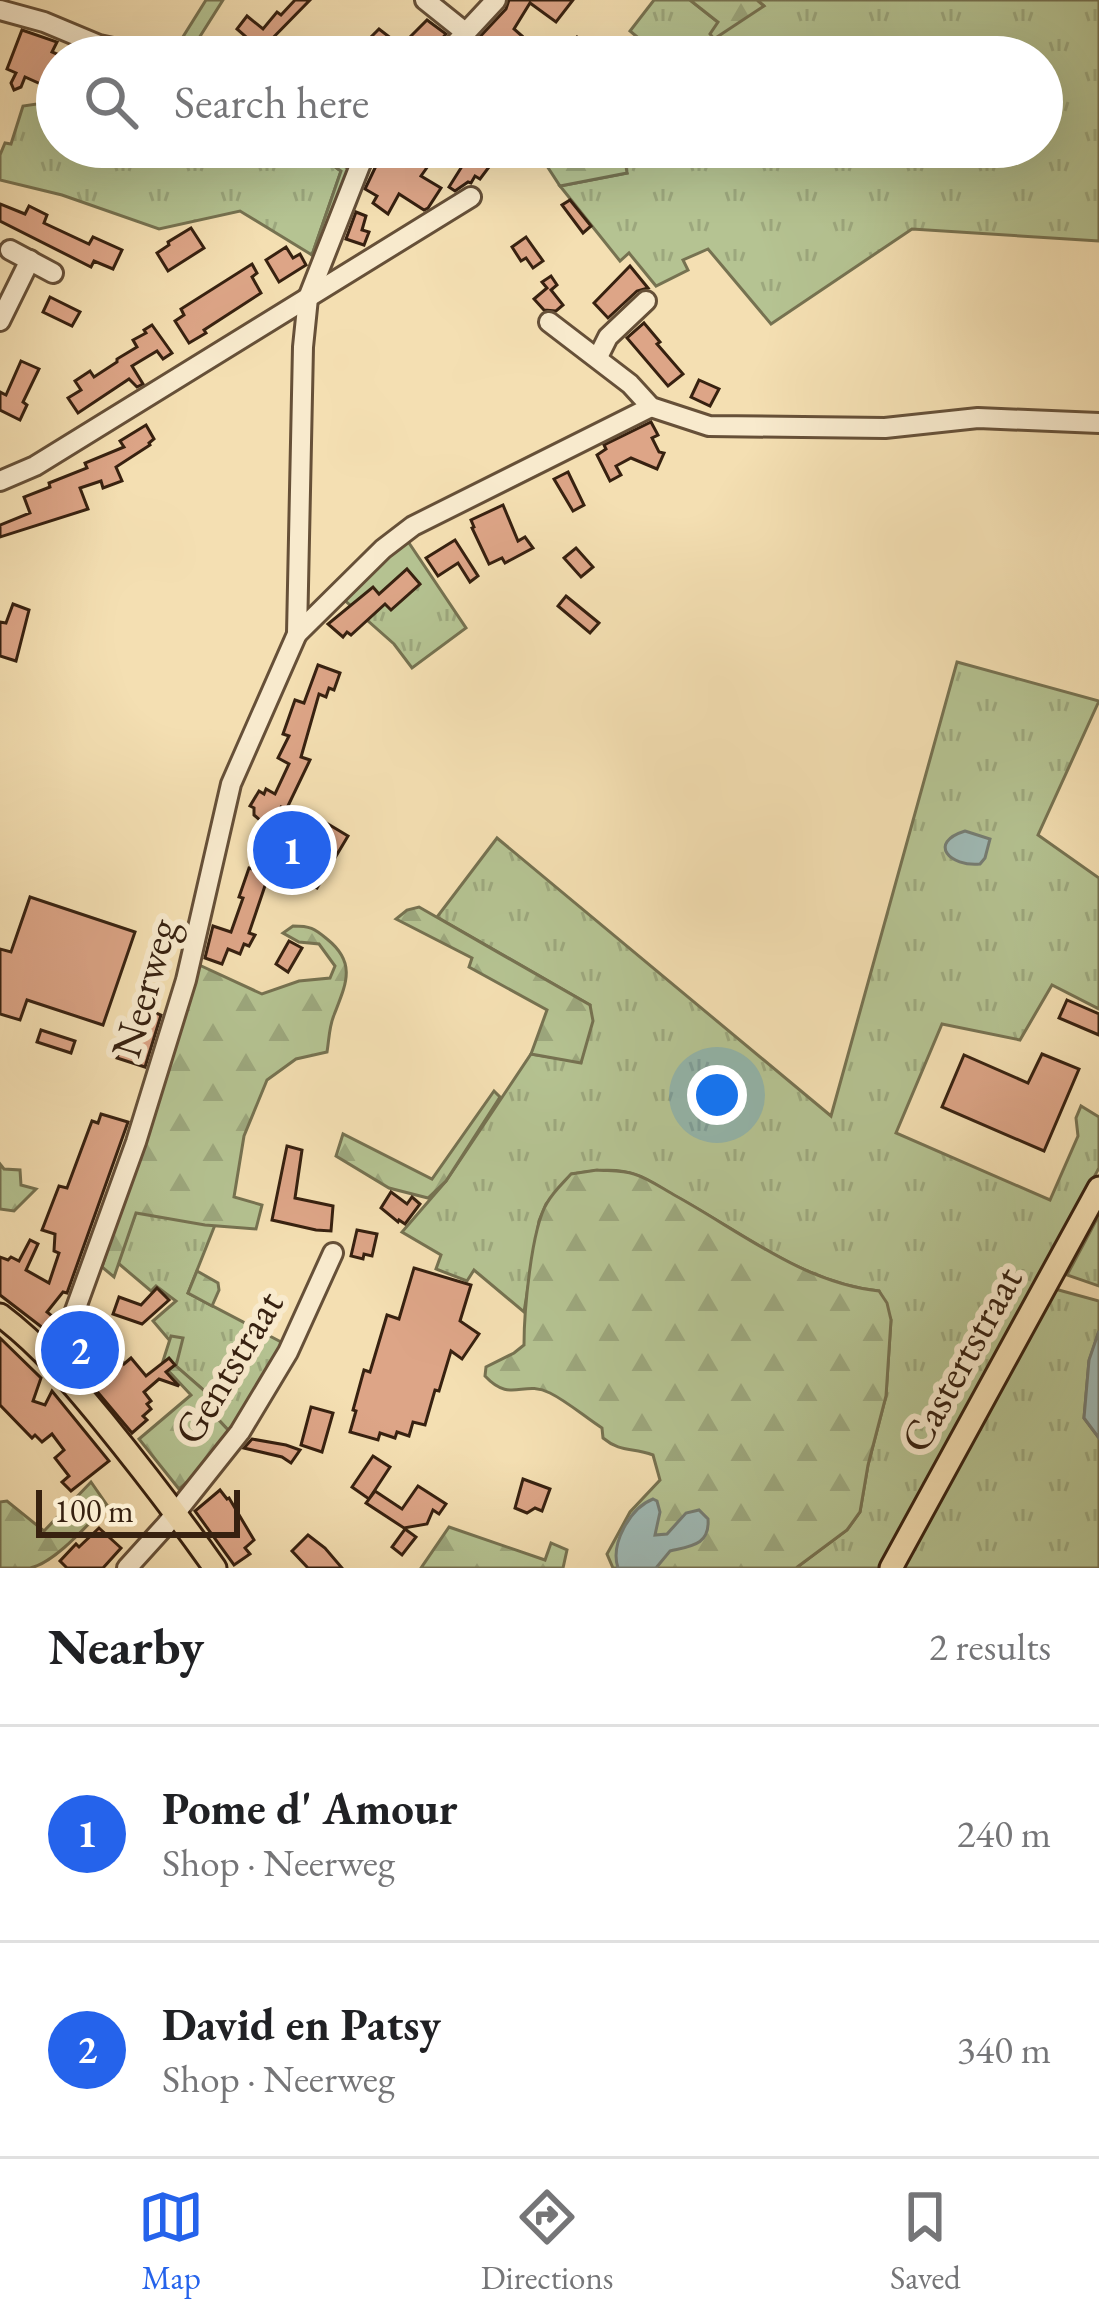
<!DOCTYPE html>
<html lang="en">
<head>
<meta charset="utf-8">
<style>
  :root { --surface:#fff; --page:#f2f2f2; --text:#202124; --muted:#757577; --line:#e0e0e0; --accent:#2563eb }
  body { margin:0; font-family:"EB Garamond",serif; background:var(--page); color:var(--text) }
  .scale { position:absolute; left:36px; bottom:30px; width:204px; box-sizing:border-box; padding-left:12px; border:6px solid #372110; border-top:0; font-size:33px; line-height:42px; white-space:nowrap; color:#372110; -webkit-text-stroke:9px #f8eacd; paint-order:stroke }
  .you { position:absolute; left:717px; top:1095px; width:42px; height:42px; margin:-30px; border:9px solid #fff; border-radius:50%; background:#1a73e8; box-shadow:0 0 0 18px #1a73e833 }
  .badge { display:grid; place-items:center; width:78px; height:78px; border-radius:50%; background:var(--accent); color:#fff; font-size:39px; font-weight:700 }
  .pin { position:absolute; translate:-50% -50%; border:6px solid #fff; box-shadow:0 3px 12px #0006 }
  .list { margin:0; padding:0; list-style:none }
  h2 { display:flex; justify-content:space-between; align-items:center; height:156px; margin:0; padding:0 48px; font-size:51px }
  h2 small { font-size:39px; font-weight:400; color:var(--muted) }
  .list li { display:grid; grid-template-columns:78px 1fr auto; gap:36px; align-items:center; box-sizing:border-box; height:216px; padding:0 48px; border-top:3px solid var(--line) }
  .list b { display:block; font-size:45px; white-space:nowrap }
  .list p { margin:0; font-size:39px; white-space:nowrap; color:var(--muted) }
  .list em { font-size:39px; font-style:normal; color:var(--muted) }
  .icon { flex:none; width:66px; height:66px; fill:none; stroke:currentColor; stroke-width:2; stroke-linecap:round; stroke-linejoin:round }
  .map { position:relative; flex:none; width:1099px; height:1568px; overflow:hidden }
  .search { position:absolute; background:var(--surface); box-shadow:0 12px 48px #0002; left:36px; right:36px; top:36px; height:132px; display:flex; align-items:center; gap:30px; box-sizing:border-box; padding:0 42px; border-radius:66px; color:var(--muted); font-size:45px }
  .sheet { height:588px; background:var(--surface) }
  nav { display:flex; justify-content:space-around; align-items:center; box-sizing:border-box; height:168px; border-top:3px solid var(--line); background:var(--surface); font-size:33px; color:var(--muted) }
  nav a { display:grid; justify-items:center; gap:6px }
  nav .on { color:var(--accent) }
  .map>svg:first-child { display:block }
  .grass { fill:url(#grass-tufts); stroke:#767251; stroke-width:3 }
  .forest { fill:url(#forest-firs); stroke:#767251; stroke-width:3 }
  .water { fill:#9fbab6; stroke:#757d74; stroke-width:3 }
  .building { fill:#dda587; stroke:#372110; stroke-width:3 }
  .lines { fill:none; stroke-linecap:round; stroke-linejoin:round }
  .minor-casing { stroke:#665038; stroke-width:24 }
  .major-casing { stroke:#372110; stroke-width:27 }
  .minor { stroke:#f8eacd; stroke-width:18 }
  .major { stroke:#f4dfb2; stroke-width:21 }
  .labels { text-anchor:middle; dominant-baseline:central; stroke-width:12; stroke-linejoin:round; paint-order:stroke }
  .street-label { font-size:42px; fill:#372110; stroke:#f8eacd }
</style>
</head>
<body>
<div class="map">
<svg width="1099" height="1568" viewBox="0 0 1099 1568">
  <defs>
    <pattern id="grass-tufts" width="24" height="20" patternUnits="userSpaceOnUse" patternTransform="scale(3)"><rect width="24" height="20" fill="#b5c392"/><path d="M3 7l-1-3M5 7V3M7 7l1-3M15 17l-1-3M17 17v-4M19 17l1-3" fill="none" stroke="#9ca77d"/></pattern>
    <pattern id="forest-firs" width="22" height="20" patternUnits="userSpaceOnUse" patternTransform="scale(3)"><rect width="22" height="20" fill="#b5c392"/><path d="M5 1l3.5 6h-7zM16 11l3.5 6h-7z" fill="#9ca77d"/></pattern>
  </defs>
  <rect width="100%" height="100%" fill="#f4dfb2"/>
  <filter id="stains"><feTurbulence type="fractalNoise" baseFrequency=".00167" numOctaves="4"/><feColorMatrix values="0 0 0 0 .2 0 0 0 0 .09 0 0 0 0 .02 0 0 0 .5 -.17"/></filter>
  <radialGradient id="worn" r=".72"><stop offset=".6" stop-color="#630" stop-opacity="0"/><stop offset="1" stop-color="#630" stop-opacity=".3"/></radialGradient>
  <!-- grass -->
  <g class="grass">
    <path d="M206 0H223L187 57 171 56Z"/>
    <path d="M654 0H690L719 23 763 5 757 0H1099V241L912 229 771 324 708 249 683 260 688 270 656 286 629 253 620 261 560 186 627 173 619 149 603 147H1042V57H661L630 31Z"/>
    <path d="M57 101V147H307L341 171 312 255 240 211 159 229 62 195 0 180V155L5 143 11 144 23 106Z"/>
    <path d="M407 540 466 628 412 668 394 644 341 597Z"/>
    <path d="M957 662 1099 701 1038 835 1099 878V1009L1052 985 1020 1040 942 1024 896 1133 1050 1200 1078 1136 1076 1118 1081 1106 1099 1117V1168L880 1568H796L847 1530 860 1512 868 1465 886 1396 891 1320 879 1291C803 1283 742 1232 677 1197 664 1190 650 1180 636 1175 616 1167 592 1171 572 1174L546 1204 539 1221 524 1312 474 1270 467 1281 436 1269 441 1255 402 1232 446 1181 531 1054 581 1062 590 1005 437 917 497 838 831 1116Z"/>
    <path d="M136 1212 215 1225 188 1293 283 1343 229 1431 216 1417 215 1400 175 1366 172 1336 170 1341 153 1321 176 1301 156 1286 151 1291 118 1263Z"/>
    <path d="M1099 1215V1286L1067 1275Z"/>
    <path d="M1055 1289 1099 1301V1331L1089 1361 1084 1418 1099 1438V1568H904Z"/>
  </g>
  <!-- forest -->
  <g class="forest">
    <path d="M690 0H757L764 6 714 39 710 34 718 22Z"/>
    <path d="M307 147H322L351 166 317 258 312 255 341 171Z"/>
    <path d="M570 147 619 148 624 152 627 173 560 186 545 163Z"/>
    <path d="M419 907 590 1005 593 1021 581 1063 531 1054 547 1010 469 967 472 958 396 919 407 910Z"/>
    <path d="M293 926C310 926 314 928 327 939 357 963 346 984 334 1015 329 1027 329 1040 327 1052L296 1059 267 1080 244 1136 234 1197 262 1205 256 1229 205 1225 136 1213 114 1277 102 1267 197 964 262 994 299 981 330 978 335 966 319 944 299 942 283 933Z"/>
    <path d="M494 1091 500 1097 446 1181 428 1198 389 1188 336 1156 343 1134 432 1179Z"/>
    <path d="M0 1164 4 1169 20 1170 21 1185 36 1189 14 1211 0 1209Z"/>
    <path d="M597 1170C608 1171 623 1170 634 1174 648 1178 663 1189 676 1196 741 1232 803 1283 879 1291L887 1303 891 1320 886 1396 868 1465 860 1512 847 1530 796 1568H613L607 1554 630 1512 660 1480 653 1455C632 1447 621 1453 603 1438L602 1428C585 1417 568 1402 550 1393 523 1379 511 1404 485 1376L486 1367 514 1353 524 1345C524 1313 531 1229 547 1203 553 1192 563 1183 571 1174Z"/>
    <path d="M197 1271 218 1283 219 1290 212 1306 188 1293Z"/>
    <path d="M171 1336 183 1338 176 1366 215 1400 216 1417 229 1431 203 1469 179 1489 139 1439 191 1395 162 1364Z"/>
    <path d="M91 1482 107 1505C89 1523 55 1563 30 1568 21 1568 9 1568 0 1568V1502L7 1501 44 1531Z"/>
    <path d="M449 1527 545 1560 551 1543 567 1550 563 1568H421Z"/>
  </g>
  <!-- water -->
  <g class="water">
    <path d="M965 831 990 839 985 858 980 864C950 867 927 843 965 831Z"/>
    <path d="M1099 1331V1438L1084 1418 1089 1360Z"/>
    <path d="M653 1499 657 1501 660 1512 655 1535 667 1534 686 1513 699 1510 708 1519C710 1545 691 1546 670 1551L656 1568H618C610 1544 630 1508 653 1499Z"/>
  </g>
  <!-- building -->
  <g class="building">
    <path d="M295 0H310L261 50 237 29 247 16 263 29 277 12 281 15Z"/>
    <path d="M509 0H573L556 22 530 3 514 29 522 36 515 44 507 38 488 57H461L506 9Z"/>
    <path d="M427 20 446 34 426 57H382L366 42 379 29 401 46Z"/>
    <path d="M22 30 57 42 52 52 57 54V83L54 90 25 77 21 87 14 90 11 83 16 73 7 69Z"/>
    <path d="M577 37 589 46 581 57H562Z"/>
    <path d="M385 147H432L426 155 433 159 421 176 441 188 428 208 424 210 399 194 388 214 373 203 377 196 365 189Z"/>
    <path d="M478 147H504L480 179 475 176 471 183 468 182 455 191 449 187 471 152 474 154Z"/>
    <path d="M570 200 591 226 583 233 562 205Z"/>
    <path d="M0 204 25 214 29 206 47 215 44 223 89 244 93 237 122 250 113 269 94 261 91 267 0 221Z"/>
    <path d="M356 212 366 216 362 230 369 232 364 245 346 239Z"/>
    <path d="M191 228 204 248 168 271 157 253 169 245 168 242Z"/>
    <path d="M526 237 543 261 533 268 526 258 521 261 512 247Z"/>
    <path d="M286 247 293 258 300 254 306 265 279 282 266 260Z"/>
    <path d="M252 264 257 273 252 277 261 293 204 330 206 333 189 343 175 321 184 315 181 309Z"/>
    <path d="M630 266 648 288 637 291 608 318 594 303Z"/>
    <path d="M551 276 557 285 551 290 563 305 556 311 544 310 534 299 547 288 542 282Z"/>
    <path d="M50 297 80 312 72 326 43 312Z"/>
    <path d="M644 323 660 342 657 344 683 374 668 386 627 338Z"/>
    <path d="M152 325 172 353 163 359 157 351 132 366 143 384 137 387 129 379 78 413 68 398 81 390 75 381 90 371 94 377 117 362V359L137 347 133 340 146 333 144 330Z"/>
    <path d="M21 361 39 369 23 402 27 405 20 420 0 410V392L6 395Z"/>
    <path d="M699 380 719 389 710 406 691 397Z"/>
    <path d="M651 422 658 435 652 438 659 452 664 453 657 469 631 458 616 466 621 475 610 481 597 455 606 449 604 445Z"/>
    <path d="M146 425 154 439 149 443 150 445 116 467 122 481 103 488 101 481 80 488 88 509 0 537V525L30 513 24 497 50 487 49 483 87 468 85 463 124 447 120 441Z"/>
    <path d="M568 472 584 505 573 511 554 479Z"/>
    <path d="M503 505 518 541 525 537 533 548 505 563 502 558 489 564 472 528 474 527 471 520Z"/>
    <path d="M455 540 478 576 470 582 458 563 438 576 426 558Z"/>
    <path d="M576 548 593 567 581 577 564 558Z"/>
    <path d="M407 569 420 584 391 610 385 604 351 635 347 632 343 637 328 624 373 587 379 594Z"/>
    <path d="M566 596 599 623 590 633 558 606Z"/>
    <path d="M13 604 29 610 16 661 0 656V622L6 623Z"/>
    <path d="M318 665 340 673 334 690 329 688 326 697 319 694 301 757 310 760 286 810 281 807 269 828 254 815V808L250 806 259 791 264 794 266 789 275 794 289 764 278 758 289 736 283 734 295 700 304 703Z"/>
    <path d="M313 815 348 836 317 888 291 873 298 861 283 852 303 818 310 822Z"/>
    <path d="M249 868 269 874 249 933 255 935 249 946 244 944 240 954 228 949 222 964 205 958 213 926 231 932 243 898 239 897Z"/>
    <path d="M30 897 135 932 103 1025 27 1000 20 1020 0 1014V949L11 952Z"/>
    <path d="M289 941 302 948 288 972 276 964Z"/>
    <path d="M1067 1000 1099 1014V1035L1059 1018Z"/>
    <path d="M144 1008 161 1015 145 1067 117 1058 123 1039 133 1043Z"/>
    <path d="M41 1030 75 1041 71 1053 37 1042Z"/>
    <path d="M1042 1054 1079 1069 1044 1151 942 1107 964 1055 1028 1083Z"/>
    <path d="M101 1114 128 1122 67 1293 63 1292 47 1312 57 1320 52 1335 0 1295V1257L8 1260 11 1257 19 1261 30 1240 38 1244 26 1270 49 1283 59 1253 54 1251 55 1234 42 1230 59 1186 67 1188 92 1121 98 1123Z"/>
    <path d="M287 1146 302 1150 295 1198 333 1206 331 1231 316 1230 272 1220Z"/>
    <path d="M391 1192 407 1204 412 1197 420 1204 405 1224 399 1220 398 1222 381 1208Z"/>
    <path d="M357 1230 377 1234 372 1256 364 1254 363 1259 351 1256Z"/>
    <path d="M414 1268 471 1285 460 1321 479 1334 462 1359 451 1351 439 1391 435 1390 425 1425 413 1422 409 1436 397 1432 395 1438 380 1433 378 1440 350 1432 356 1411 353 1410 364 1370 370 1372 387 1315 399 1319Z"/>
    <path d="M157 1288 169 1300 142 1324 113 1314 119 1297 141 1305Z"/>
    <path d="M97 1313 109 1319 100 1345 114 1361 119 1356 124 1364 131 1358 146 1376 169 1358 175 1365 166 1372 179 1386 159 1379 144 1392 151 1401 147 1404 151 1409 143 1416 147 1420 132 1433 69 1358 76 1346 87 1317 94 1321Z"/>
    <path d="M0 1338 41 1378 33 1401 45 1405 52 1391 109 1461 71 1491 62 1482 69 1476 55 1458 64 1450 52 1434 42 1442 35 1435 32 1438 0 1405Z"/>
    <path d="M311 1407 333 1413 322 1452 301 1445Z"/>
    <path d="M252 1439 286 1445 300 1450 291 1463 282 1457 244 1448Z"/>
    <path d="M373 1456 390 1467 369 1499 352 1487Z"/>
    <path d="M523 1479 550 1489 542 1511 535 1508 527 1513 515 1508Z"/>
    <path d="M418 1486 446 1504 439 1514 433 1510 427 1524 404 1528 366 1503 375 1491 402 1509Z"/>
    <path d="M220 1490 227 1499 229 1498 254 1540 245 1548 250 1554 234 1565 195 1511Z"/>
    <path d="M99 1528 121 1548 103 1568H67L60 1561 76 1544 79 1547Z"/>
    <path d="M405 1529 416 1537 402 1555 392 1547Z"/>
    <path d="M308 1535 325 1548 342 1568H308L292 1551Z"/>
  </g>
  <g class="lines">
    <defs>
      <g id="minor">
        <path d="M425 0 465 32"/>
        <path d="M0 10 44 22 99 45 154 57"/>
        <path d="M443 57 496 0"/>
        <path d="M330 147 361 163"/>
        <path d="M10 250 53 273"/>
        <path d="M0 321 30 260"/>
        <path d="M549 322 630 384 651 407 709 426 885 428 978 418 1099 423"/>
        <path d="M598 357 608 337 646 301"/>
        <path d="M0 481 35 466 471 197"/>
        <path d="M297 634 383 549 413 526 651 407"/>
        <path d="M51 1359 64 1341 136 1142 186 980 231 784 297 634 303 347 308 298 361 163 370 147"/>
        <path d="M127 1568 166 1525 240 1432 288 1352 333 1253"/>
      </g>
      <g id="major">
        <path d="M0 1315C40 1345 71 1382 103 1421 142 1469 179 1517 215 1568"/>
        <path d="M891 1568 1099 1188"/>
      </g>
    </defs>
    <!-- minor casing -->
    <use href="#minor" class="minor-casing"/>
    <!-- major casing -->
    <use href="#major" class="major-casing"/>
    <!-- minor -->
    <use href="#minor" class="minor"/>
    <!-- major -->
    <use href="#major" class="major"/>
  </g>
  <g class="labels">
    <!-- street labels -->
    <g class="street-label">
      <text transform="translate(144 988) rotate(-74)">Neerweg</text>
      <text transform="translate(961 1359) rotate(-61)">Castertstraat</text>
      <text transform="translate(228 1367) rotate(-59)">Gentstraat</text>
    </g>
  </g>
  <rect width="100%" height="100%" filter="url(#stains)"/>
  <rect width="100%" height="100%" fill="url(#worn)"/>
</svg>
<div class="scale">100 m</div>
<div class="you"></div>
<div class="pin badge" style="left:292px;top:850px">1</div>
<div class="pin badge" style="left:80px;top:1350px">2</div>
<div class="search"><svg class="icon" aria-label="search" viewBox="0 0 24 24"><circle cx="10" cy="10" r="6"/><path d="M15 15l6 6"/></svg>Search here</div>
</div>
<section class="sheet">
<h2>Nearby<small>2 results</small></h2>
<ul class="list">
<li><span class="badge">1</span><div><b>Pome d' Amour</b><p>Shop · Neerweg</p></div><em>240 m</em></li>
<li><span class="badge">2</span><div><b>David en Patsy</b><p>Shop · Neerweg</p></div><em>340 m</em></li>
</ul>
</section>
<nav>
<a class="on"><svg class="icon" aria-label="map" viewBox="0 0 24 24"><path d="M3 6l6-2 6 2 6-2v14l-6 2-6-2-6 2zM9 4v14M15 6v14"/></svg>Map</a>
<a><svg class="icon" aria-label="directions" viewBox="0 0 24 24"><path d="M12 3l9 9-9 9-9-9zM9 14v-3h6M13 9l2 2-2 2"/></svg>Directions</a>
<a><svg class="icon" aria-label="saved" viewBox="0 0 24 24"><path d="M7 4h10v16l-5-4-5 4z"/></svg>Saved</a>
</nav>
</body>
</html>
